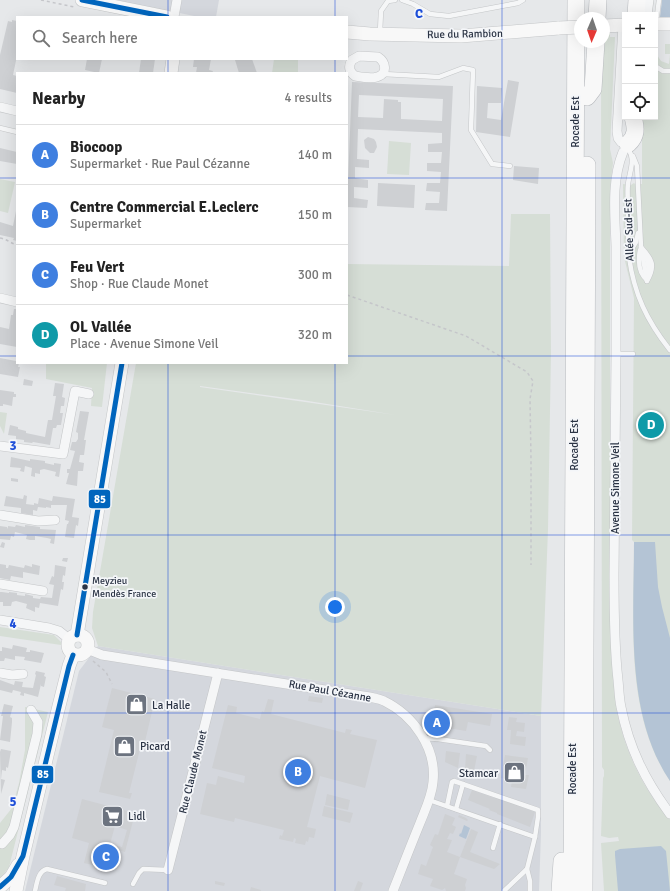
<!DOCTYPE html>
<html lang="en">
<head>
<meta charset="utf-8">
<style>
  :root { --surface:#fff; --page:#f6f6f6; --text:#222; --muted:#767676; --line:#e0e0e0; --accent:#1a73e8 }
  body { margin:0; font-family:Signika,sans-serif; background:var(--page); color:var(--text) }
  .controls { position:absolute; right:12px; top:12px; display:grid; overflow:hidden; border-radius:0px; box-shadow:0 4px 16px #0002 }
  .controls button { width:36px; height:36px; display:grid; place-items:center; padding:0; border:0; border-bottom:1px solid var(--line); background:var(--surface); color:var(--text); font:20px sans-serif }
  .compass { position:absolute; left:574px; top:12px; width:36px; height:36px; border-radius:50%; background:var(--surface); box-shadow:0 4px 16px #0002; rotate:182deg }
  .you { position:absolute; left:335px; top:607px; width:14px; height:14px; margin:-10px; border:3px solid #fff; border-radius:50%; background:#1a73e8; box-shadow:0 0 0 6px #1a73e833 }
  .badge { display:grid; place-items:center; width:26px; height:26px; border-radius:50%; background:var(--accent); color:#fff; font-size:13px; font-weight:700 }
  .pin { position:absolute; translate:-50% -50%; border:2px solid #fff; box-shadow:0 1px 4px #0006 }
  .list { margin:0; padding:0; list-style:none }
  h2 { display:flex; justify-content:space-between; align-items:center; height:52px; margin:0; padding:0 16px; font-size:17px }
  h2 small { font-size:13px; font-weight:400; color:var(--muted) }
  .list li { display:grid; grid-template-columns:26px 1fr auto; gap:12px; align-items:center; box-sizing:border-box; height:60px; padding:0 16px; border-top:1px solid var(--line) }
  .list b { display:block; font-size:15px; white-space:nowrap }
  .list p { margin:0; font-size:13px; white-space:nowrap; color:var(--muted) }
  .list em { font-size:13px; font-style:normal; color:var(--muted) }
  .icon { flex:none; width:22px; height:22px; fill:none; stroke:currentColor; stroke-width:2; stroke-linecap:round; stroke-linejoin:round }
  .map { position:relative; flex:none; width:670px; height:891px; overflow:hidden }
  .search { position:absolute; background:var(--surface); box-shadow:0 4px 16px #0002; left:16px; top:16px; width:332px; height:44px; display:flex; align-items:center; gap:10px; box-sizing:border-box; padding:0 14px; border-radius:0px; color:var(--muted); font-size:15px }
  .panel { position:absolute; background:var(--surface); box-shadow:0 4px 16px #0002; left:16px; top:72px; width:332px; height:292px; border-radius:0px }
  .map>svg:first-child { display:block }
  .built { fill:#d4d7dd }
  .green { fill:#d6ded6; fill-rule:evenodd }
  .water { fill:#b4c4d5 }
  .building { fill:#ced0d3; fill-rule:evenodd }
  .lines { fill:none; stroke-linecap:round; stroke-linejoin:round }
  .lane-casing { stroke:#c4c6c8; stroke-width:5.5 }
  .street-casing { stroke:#c4c6c8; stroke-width:10 }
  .secondary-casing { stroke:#c4c6c8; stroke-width:14 }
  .highway-casing { stroke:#b8bbbf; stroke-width:18 }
  .path { stroke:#c5c6ca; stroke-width:1.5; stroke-dasharray:3 3; stroke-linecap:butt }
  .lane { stroke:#f5f6f7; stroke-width:4.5 }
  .street { stroke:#f5f6f7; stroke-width:9 }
  .secondary { stroke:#f8f8f8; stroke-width:13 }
  .highway { stroke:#f8f8f8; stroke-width:17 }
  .secondary-bridge-casing { stroke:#c4c6c8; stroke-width:14; stroke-linecap:butt }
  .secondary-bridge { stroke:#f8f8f8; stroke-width:13 }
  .bus-1-casing { stroke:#f4f6f9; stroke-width:8 }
  .bus-1 { stroke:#0065bd; stroke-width:5 }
  .grid { fill:none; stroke:#1d4ed8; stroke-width:1; stroke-opacity:0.55 }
  .bus-dot { fill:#2b3445; stroke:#f4f6f9; stroke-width:1.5 }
  .labels { text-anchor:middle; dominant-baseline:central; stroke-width:3.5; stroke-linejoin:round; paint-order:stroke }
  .bus-label { font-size:10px; fill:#2b3445; stroke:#f4f6f9; text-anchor:start }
  .street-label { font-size:11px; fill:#2b3445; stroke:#f4f6f9 }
  .poi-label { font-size:11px; fill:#2b3445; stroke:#f4f6f9; text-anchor:start }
  .grid-label { font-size:13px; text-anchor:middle; font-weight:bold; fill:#1d4ed8; stroke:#f4f6f9; stroke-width:3.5; stroke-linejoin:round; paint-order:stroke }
  .line-badge { stroke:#f4f6f9; stroke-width:1.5 }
  .badge-label { font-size:11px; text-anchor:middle; font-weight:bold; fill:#fff }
</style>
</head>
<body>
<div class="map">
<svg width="670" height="891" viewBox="0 0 670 891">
  <rect width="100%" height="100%" fill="#e6e8ea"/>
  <!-- built -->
  <g class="built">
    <path d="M116 0H219L216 17H199Z"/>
    <path d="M98 646 541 716V833L539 891H25L79 671Z"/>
  </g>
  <!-- green -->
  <g class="green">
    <path d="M610 31V37H615L610 149 613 163 610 189V632C612 657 613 682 616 706 623 747 642 789 670 819V891H604L601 843 619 841 618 837 609 838 601 836 603 778 604 776V770L602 767 601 42H604V32Z"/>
    <path d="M670 40V781C624 713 634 620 634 542L632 540 634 298 624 257 623 184 631 185 634 183 635 184H642V139L639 117H655V52L661 61 669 64 670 54H665V44H670Z"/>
    <path d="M274 59H298V73H272Z"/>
    <path d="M389 141 411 143 409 175 387 174Z"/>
    <path d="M0 179 15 182 8 213 0 211Z"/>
    <path d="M511 214H550L551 352 548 529 541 716 98 646 92 628 93 612 136 363H347V264L509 266ZM200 386 302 400 396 415 200 387Z"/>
    <path d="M46 363H107L102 407 91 406 92 388 46 379Z"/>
    <path d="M0 412 7 413 4 434 0 426Z"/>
    <path d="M0 627 54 635 61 642V645L0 636Z"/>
    <path d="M25 707 48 712 9 867 0 879V823L12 808 19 783 25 750Z"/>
  </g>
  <!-- water -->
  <g class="water">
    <path d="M662 0H670V17H660Z"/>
    <path d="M634 542H655L658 587 662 607 670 638V781C625 714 634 620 634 542Z"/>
    <path d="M464 825 470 828 466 839 459 836 460 833 461 834Z"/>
    <path d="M661 846 666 851 670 891H618L615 855V851L620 849Z"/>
  </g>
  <!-- building -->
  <g class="building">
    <path d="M12 20 17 21V56L13 75 17 76V93L0 89V55L8 21 12 22Z"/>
    <path d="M87 59H102L99 73 85 70Z"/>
    <path d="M141 59H155L153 73H139Z"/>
    <path d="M194 59H211L209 70 213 71 212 73H196L197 67H193Z"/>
    <path d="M238 59H252L257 73H239L235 60Z"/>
    <path d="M508 80 519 82 510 137 476 132 477 86 502 88 501 103H488L487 118 501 120Z"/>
    <path d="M352 82 453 86 447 211 425 210 426 203H439L440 192 426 191 427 183H440L441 172 427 171V163H441L442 152H428V144L442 143V133L358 129 357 159 369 160V168L355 167V178L368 180V188L354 187V198L368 200 367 208 347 207ZM359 95 443 99 442 121 401 119V102H398V100L384 99 383 118 358 117Z"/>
    <path d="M368 137 374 139 376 142 377 147 374 153H370L365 148 364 140Z"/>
    <path d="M0 148 17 152V164L0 161Z"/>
    <path d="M514 166 539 168 538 184 513 180Z"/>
    <path d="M378 183 415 185 414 208 377 206Z"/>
    <path d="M16 211H17V241L13 240 14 238 0 235V222L13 226Z"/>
    <path d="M14 309H17V347L0 344V327L9 329 11 315H13Z"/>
    <path d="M0 358 16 361V363H19L18 367H20L18 377 0 374Z"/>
    <path d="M24 379 33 381 32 386 23 385Z"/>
    <path d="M55 383 64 384 62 397 65 398 64 406H61L60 413H63L61 425H57L56 428H53L50 445 33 442 32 443 24 442V440L16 439V436L8 435 10 425 18 427V429L26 431V433L45 437 48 420H52L56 396H53Z"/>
    <path d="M0 390 14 392V394H16V397H13L12 406 3 404V406H0Z"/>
    <path d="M80 411 89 412 84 440H86L84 455H80L79 462 84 463 83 471H78L77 486 66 484 69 473H67V469H70L75 451 70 450 72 442H76L78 439V433L76 432Z"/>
    <path d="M11 457 30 461V459L45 461V463L54 465V463L61 464 59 477 55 476 56 472 44 469 40 470V474L35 473V477L31 476 32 468 25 466 24 472 20 471 21 468 10 467Z"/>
    <path d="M11 478 18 479V482L11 481Z"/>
    <path d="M24 495 27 496 26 504 34 505V503L38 504 39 498 52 501 53 496 75 499 72 517 79 518 78 526 76 525 74 538 65 537 67 524H68L69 521 65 520 67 505H51V508L46 507V508L38 507 37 511 33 510V515L21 513V508L4 506 6 496 23 499Z"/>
    <path d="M16 525 25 527V525L40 527V529L56 530 54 544 50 543 51 539 47 538 35 536V540H30L26 539 27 535 15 532 14 537 11 536 10 540 0 539V526L7 527 8 529V526L15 527Z"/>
    <path d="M2 542 5 543 4 548 0 547Z"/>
    <path d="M63 558H68L67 562 62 561Z"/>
    <path d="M0 564 6 565V568H8L9 565 24 568 25 565 32 567V564L40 566 39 575 23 572V578L11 576 10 580 0 578Z"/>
    <path d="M55 565 66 567 65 576 63 575 62 582H64L63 590 61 589 58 606 40 603 39 608 35 607V612L26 608 27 604 16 601 12 602 11 606H3V602H0V592H2L9 593V592L17 593V595L25 596V594L33 596V598L40 599 41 597 52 598 54 585 49 584 52 576 54 577Z"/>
    <path d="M13 645 27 648 26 652H30V650L44 653 41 663 24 660 25 657 15 656V660L5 658 4 661H0V651H2V647L12 649Z"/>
    <path d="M36 671 45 673 44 676 46 677 44 687 41 686V684L38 697 24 693V696L20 695 21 692 13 690 12 693 0 690V680L14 685 15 681 23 682 22 687 33 688 36 675 35 674Z"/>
    <path d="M112 688 155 699 143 750 140 749 129 793H132L130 799 99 792 114 730 102 727Z"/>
    <path d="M309 696 323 698 322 703 308 701Z"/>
    <path d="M268 699 274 700 271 714 345 733 346 729 352 730 350 734 377 740 365 788 320 776 307 827 316 829 314 838 309 837 308 842 306 841 305 845 295 843 296 839 294 838 293 842 279 839 280 835 282 836 284 830 235 818 234 822 200 814 207 783 216 785 218 776 244 783 245 776 212 768 228 705 237 707 236 713 260 719 262 711 264 712Z"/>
    <path d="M4 704 13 706 10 717 12 718V722L10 742 0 740 3 716H1Z"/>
    <path d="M435 705 492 714 490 726 468 722 466 731 442 727 443 719 433 718Z"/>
    <path d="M509 717 517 718 516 722 525 723 524 732 517 731 516 736 526 737 525 746 510 744 511 730H507Z"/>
    <path d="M1 749 11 751 8 768 6 767V771L2 770 1 779 5 780 1 794 0 752Z"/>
    <path d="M446 751 460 753 458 768 445 762Z"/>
    <path d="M466 754 477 756 474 771 465 770Z"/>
    <path d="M505 755 528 758 525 775H529L526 789 511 787 512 780 501 778Z"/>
    <path d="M472 790 494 798V797L535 812 530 827 497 814V813L489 810 490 809 468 800Z"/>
    <path d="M327 794 350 800 348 810 325 805Z"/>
    <path d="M82 799 135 813 125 852 118 850 113 870 84 863 89 843 72 838ZM115 826 127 830 122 847 110 844Z"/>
    <path d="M324 806 353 813 350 823 322 816Z"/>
    <path d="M445 814 455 818 452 825 456 827 453 834 450 833 447 839 452 840 447 852 460 857 454 874 467 879 465 885 466 888 465 891H446L445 888 442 890 430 886 433 879 418 874 421 864 426 866 433 847 430 845 435 834 438 835Z"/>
    <path d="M459 815 466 818 468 820 467 821 458 817Z"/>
    <path d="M471 829 478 832 470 852 500 864 494 869 460 857Z"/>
    <path d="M57 876 86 884 85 891H65L66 888 54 885Z"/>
    <path d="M215 881 225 883 224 886 215 884Z"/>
    <path d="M358 881 363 883 360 891H354Z"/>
    <path d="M251 887 261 890V891H250Z"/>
  </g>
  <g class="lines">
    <defs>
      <g id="lane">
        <path d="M402 0 413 4 430 14 449 16 518 3 523 0"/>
        <path d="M657 16 659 0"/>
        <path d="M380 32 381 11 388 1 395 0"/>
        <path d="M655 66 663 71H670"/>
        <path d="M383 74 439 77 463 68 473 70 471 130 492 164 510 166"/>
        <path d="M0 128 17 132"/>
        <path d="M628 149C631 153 632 155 632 160 632 168 629 176 628 184 627 191 628 200 628 208 628 224 628 241 629 257 634 294 647 321 670 350"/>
        <path d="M633 156 637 166 641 247 647 281"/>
        <path d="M641 247C652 259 656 265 647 281"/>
        <path d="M640 250C638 261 639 273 647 280"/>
        <path d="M630 252 636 242 638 233"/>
        <path d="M643 252 648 262 649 275"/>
        <path d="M616 354H633"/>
        <path d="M423 738 438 739 486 746 490 750"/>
        <path d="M429 800 535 837"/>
        <path d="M447 806 452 782 454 781 538 810V817L535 837 527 869 530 881V891"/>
        <path d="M456 809 463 784"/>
        <path d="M493 848 500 824"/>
        <path d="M133 884 139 873 143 869 168 870"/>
        <path d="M35 891C37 883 38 871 47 869L105 883"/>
        <path d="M504 891 527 869"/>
      </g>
      <g id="street">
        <path d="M647 15 649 0"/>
        <path d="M174 17 177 0"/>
        <path d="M359 56 378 57C386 62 388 74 377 77 371 79 361 77 355 76 349 72 348 66 352 60Z"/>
        <path d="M0 107 17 111"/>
        <path d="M621 142 618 138 617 131 623 25"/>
        <path d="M623 152C611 181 615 215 616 246 616 282 616 318 616 354 616 428 614 501 614 575 614 610 614 645 618 680 619 689 619 698 621 707 629 748 645 780 670 814"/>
        <path d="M0 298 17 302"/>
        <path d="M0 446 63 454 75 391 89 394"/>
        <path d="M0 515 38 521 55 520"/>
        <path d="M0 584 43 591"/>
        <path d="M0 620 49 628 59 631 69 639"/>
        <path d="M87 649 102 655 363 696C370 697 377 698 384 701 413 715 437 748 433 782 432 796 425 810 420 823 411 845 402 868 393 891"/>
        <path d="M0 673 12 675 23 674"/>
        <path d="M2 844 10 835 14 827 37 734 38 722 31 710"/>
        <path d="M168 870 218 673"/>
      </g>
      <g id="secondary">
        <path d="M82 0 167 17"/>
        <path d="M655 24H670"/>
        <path d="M604 26 625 25"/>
        <path d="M347 32 370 34 461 36 559 28"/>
        <path d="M171 73 173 59"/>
        <circle cx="78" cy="645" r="10"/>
        <path d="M77 635 122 363"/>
        <path d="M0 887 11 877 18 865"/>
        <path d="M16 891 23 856 58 710 69 666 73 655"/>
      </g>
      <g id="highway">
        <path d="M636 15 637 0"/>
        <path d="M597 18 598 0"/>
        <path d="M587 97 593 89 596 42"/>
        <path d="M628 144C637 136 636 128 633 117"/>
        <path d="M560 891 562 861"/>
        <path d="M572 891 576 0"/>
        <path d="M584 891 587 165"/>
      </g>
    </defs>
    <!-- lane casing -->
    <use href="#lane" class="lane-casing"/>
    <!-- street casing -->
    <use href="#street" class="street-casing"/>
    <!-- secondary casing -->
    <use href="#secondary" class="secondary-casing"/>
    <!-- highway casing -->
    <use href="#highway" class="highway-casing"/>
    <!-- path -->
    <g class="path">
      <path d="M41 0 74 7"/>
      <path d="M0 238C7 239 10 243 17 245"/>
      <path d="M347 295 466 336 527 372 533 381 530 399 531 459V565"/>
      <path d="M93 661 106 672 112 684"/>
    </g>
    <!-- lane -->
    <use href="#lane" class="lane"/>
    <!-- street -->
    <use href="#street" class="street"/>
    <!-- secondary -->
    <use href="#secondary" class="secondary"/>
    <!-- highway -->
    <use href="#highway" class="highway"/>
    <defs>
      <path id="secondary-bridge" d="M559 28 580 27"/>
    </defs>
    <!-- secondary-bridge casing -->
    <use href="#secondary-bridge" class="secondary-bridge-casing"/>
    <!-- secondary-bridge -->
    <use href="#secondary-bridge" class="secondary-bridge"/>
    <defs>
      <g id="bus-1">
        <path d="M82 0 167 17"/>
        <path d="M77 635 122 363"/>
        <path d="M0 887 11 877 23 856 69 666 73 655"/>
      </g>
    </defs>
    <!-- bus-1 casing -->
    <use href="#bus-1" class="bus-1-casing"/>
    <!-- bus-1 -->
    <use href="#bus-1" class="bus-1"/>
  </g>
  <!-- grid -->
  <path class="grid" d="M168 0V17M335 0V17M502 0V891M168 59V73M335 59V73M0 178H17M347 178H670M0 356H17M347 356H670M168 363V891M335 363V891M0 535H670M0 713H670"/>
  <!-- icons -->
  <defs>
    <symbol id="shop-square" viewBox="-11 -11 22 22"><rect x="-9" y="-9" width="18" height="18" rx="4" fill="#6c737f" stroke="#f4f6f9"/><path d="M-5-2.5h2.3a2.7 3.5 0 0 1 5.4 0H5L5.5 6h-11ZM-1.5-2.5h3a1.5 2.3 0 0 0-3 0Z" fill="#fff"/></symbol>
    <symbol id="supermarket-square" viewBox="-11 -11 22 22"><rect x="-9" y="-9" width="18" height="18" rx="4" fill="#6c737f" stroke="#f4f6f9"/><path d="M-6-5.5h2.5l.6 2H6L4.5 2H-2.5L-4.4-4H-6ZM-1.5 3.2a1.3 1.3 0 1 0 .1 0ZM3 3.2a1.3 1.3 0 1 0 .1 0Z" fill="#fff"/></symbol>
  </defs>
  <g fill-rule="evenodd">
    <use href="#shop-square" x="124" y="692" width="25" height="25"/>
    <use href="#shop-square" x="112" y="734" width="25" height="25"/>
    <use href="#shop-square" x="502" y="760" width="25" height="25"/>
    <use href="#supermarket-square" x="100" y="804" width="25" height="25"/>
  </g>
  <!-- markers -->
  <circle class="bus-dot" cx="85" cy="587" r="3.5"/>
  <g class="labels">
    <!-- bus labels -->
    <g class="bus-label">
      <text x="92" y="581">Meyzieu<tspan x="92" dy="13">Mendès France</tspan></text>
    </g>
    <!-- street labels -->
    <g class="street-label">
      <text transform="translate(465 34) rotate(-1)">Rue du Rambion</text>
      <text transform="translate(575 122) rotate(-90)">Rocade Est</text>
      <text transform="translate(629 230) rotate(-92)">Allée Sud-Est</text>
      <text transform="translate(574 445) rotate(-90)">Rocade Est</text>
      <text transform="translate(615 488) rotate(-90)">Avenue Simone Veil</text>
      <text transform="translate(330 691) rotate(10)">Rue Paul Cézanne</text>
      <text transform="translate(572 769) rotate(-90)">Rocade Est</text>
      <text transform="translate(193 772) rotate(-76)">Rue Claude Monet</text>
    </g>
    <!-- poi labels -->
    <g class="poi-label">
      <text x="152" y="705">La Halle</text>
      <text x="140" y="746">Picard</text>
      <text x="498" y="773" text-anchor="end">Stamcar</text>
      <text x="128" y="816">Lidl</text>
    </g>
  </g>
  <g class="grid-label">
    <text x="419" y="18">C</text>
    <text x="13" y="450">3</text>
    <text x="13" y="628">4</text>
    <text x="13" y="806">5</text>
  </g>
  <g class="line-badge">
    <rect x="88" y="489" width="23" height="20" rx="4" fill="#0065bd"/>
    <rect x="31" y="765" width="23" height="19" rx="4" fill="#0065bd"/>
  </g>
  <g class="badge-label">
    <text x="100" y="503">85</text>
    <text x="43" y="778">85</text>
  </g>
</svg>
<div class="controls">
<button>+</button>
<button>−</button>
<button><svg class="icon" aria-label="locate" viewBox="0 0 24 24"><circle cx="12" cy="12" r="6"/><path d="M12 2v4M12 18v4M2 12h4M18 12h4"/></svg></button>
</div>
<svg class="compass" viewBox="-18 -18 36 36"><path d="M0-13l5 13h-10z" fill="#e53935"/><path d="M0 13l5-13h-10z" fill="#767676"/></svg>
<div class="you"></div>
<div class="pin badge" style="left:437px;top:723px;background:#3f7fe0">A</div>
<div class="pin badge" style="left:298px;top:772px;background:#3f7fe0">B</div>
<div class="pin badge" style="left:106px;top:857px;background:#3f7fe0">C</div>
<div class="pin badge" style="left:651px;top:425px;background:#0f9aa8">D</div>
<div class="search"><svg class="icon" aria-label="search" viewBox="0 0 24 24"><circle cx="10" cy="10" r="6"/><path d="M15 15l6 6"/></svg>Search here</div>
<section class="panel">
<h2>Nearby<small>4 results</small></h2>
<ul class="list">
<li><span class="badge" style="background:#3f7fe0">A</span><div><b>Biocoop</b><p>Supermarket · Rue Paul Cézanne</p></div><em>140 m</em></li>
<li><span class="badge" style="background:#3f7fe0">B</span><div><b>Centre Commercial E.Leclerc</b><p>Supermarket</p></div><em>150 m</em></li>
<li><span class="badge" style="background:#3f7fe0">C</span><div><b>Feu Vert</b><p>Shop · Rue Claude Monet</p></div><em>300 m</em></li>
<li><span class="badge" style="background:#0f9aa8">D</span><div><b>OL Vallée</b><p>Place · Avenue Simone Veil</p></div><em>320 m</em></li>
</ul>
</section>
</div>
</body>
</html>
